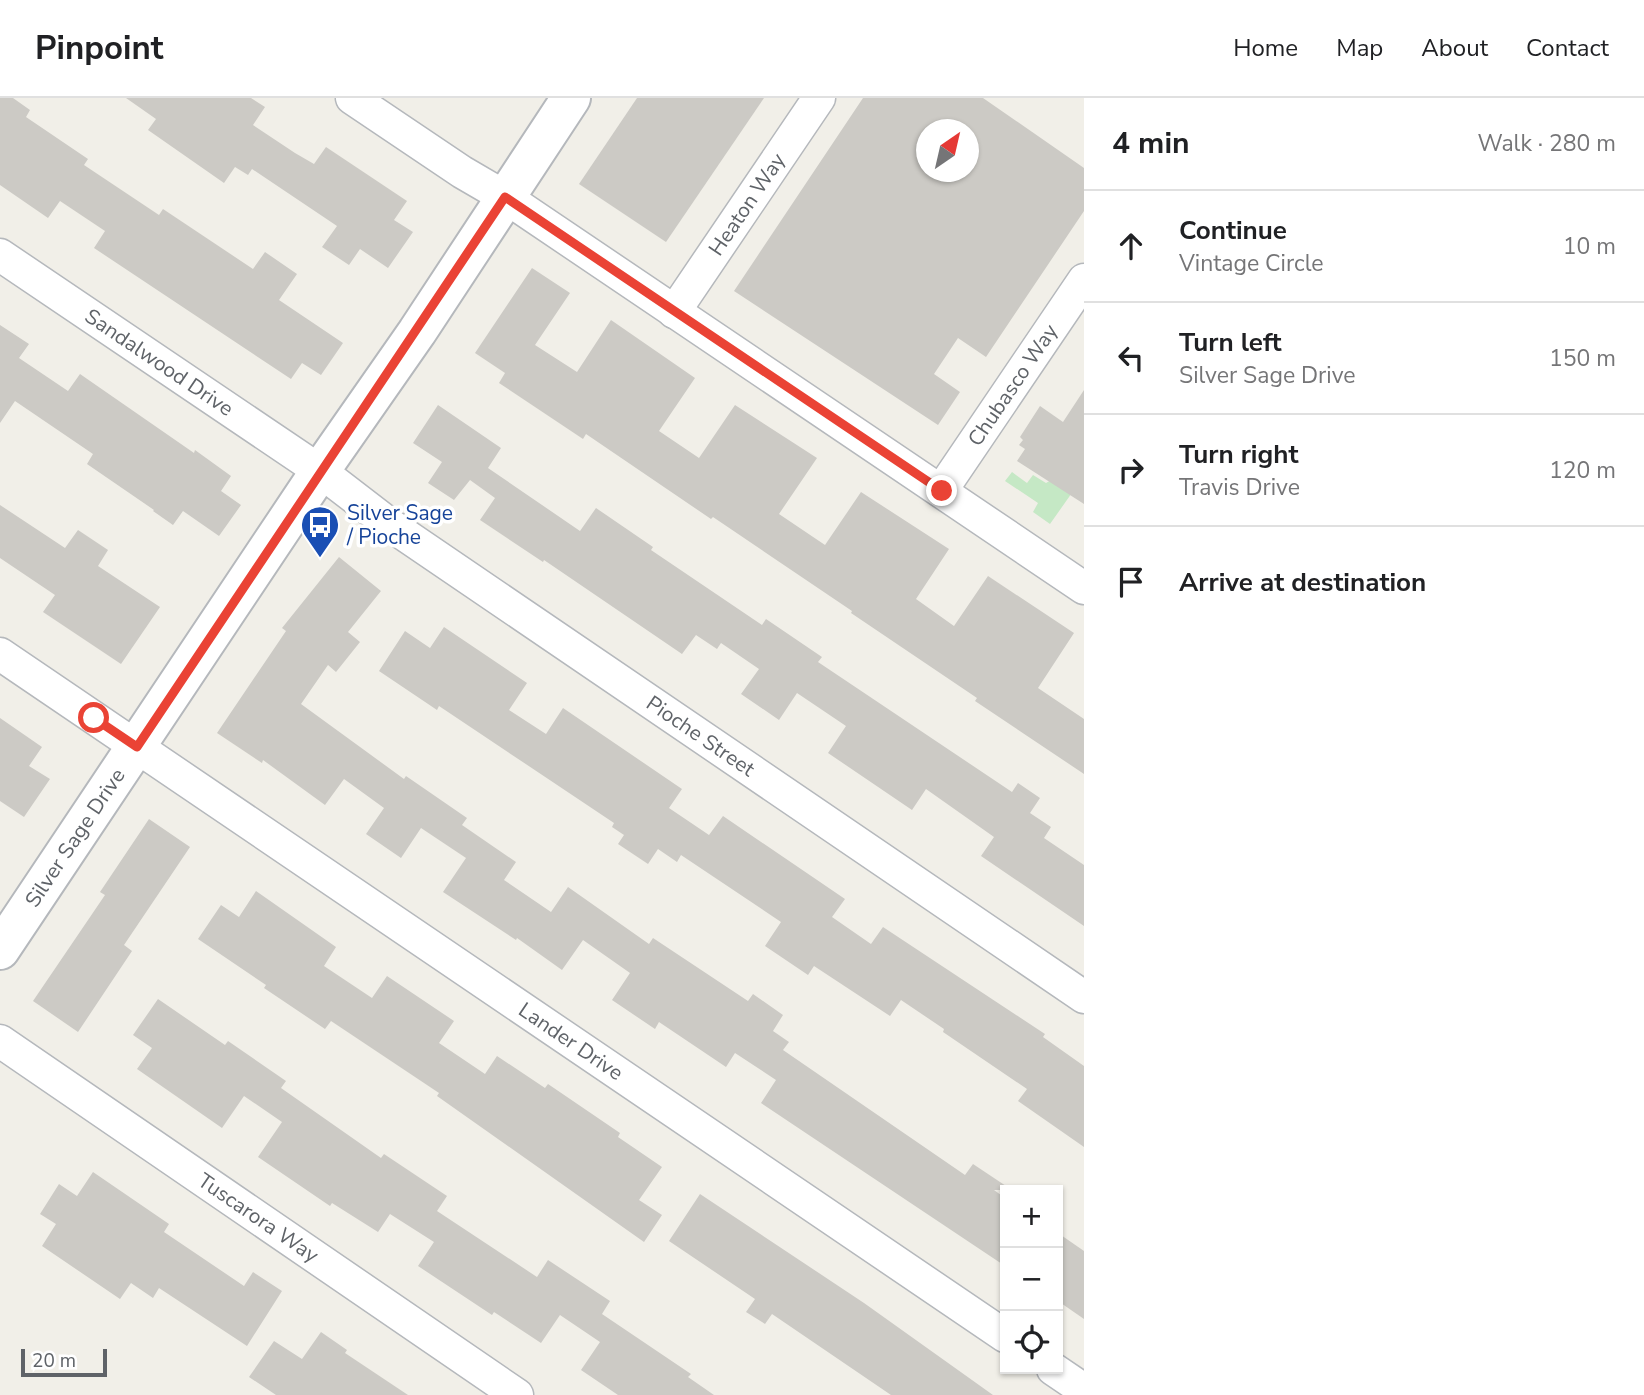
<!DOCTYPE html>
<html lang="en">
<head>
<meta charset="utf-8">
<style>
  :root { --surface:#fff; --page:#f6f6f6; --text:#202124; --muted:#757577; --line:#e0e0e0 }
  body { margin:0; font-family:"Nunito Sans",sans-serif; background:var(--page); color:var(--text) }
  .controls { position:absolute; right:21px; bottom:21px; display:grid; overflow:hidden; border-radius:0px; box-shadow:0 2px 5px #0004 }
  .controls button { width:63px; height:63px; display:grid; place-items:center; padding:0; border:0; border-bottom:2px solid var(--line); background:var(--surface); color:var(--text); font:35px sans-serif }
  .compass { position:absolute; left:916px; top:21px; width:63px; height:63px; border-radius:50%; background:var(--surface); box-shadow:0 2px 5px #0004; rotate:34deg }
  .scale { position:absolute; left:21px; bottom:18px; width:86px; box-sizing:border-box; padding-left:7px; border:4px solid #5f6368; border-top:0; font-size:19px; line-height:24px; white-space:nowrap; color:#5f6368; -webkit-text-stroke:5px #fff; paint-order:stroke }
  .stop { position:absolute; width:21px; height:21px; margin:-16px; border:5px solid #ea4335; border-radius:50%; background:#fff }
  .stop.end { background:#ea4335; border-color:#fff; box-shadow:0 2px 7px #0008 }
  .list { margin:0; padding:0; list-style:none }
  h2 { display:flex; justify-content:space-between; align-items:center; height:91px; margin:0; padding:0 28px; font-size:30px }
  h2 small { font-size:23px; font-weight:400; color:var(--muted) }
  .list li { display:grid; grid-template-columns:46px 1fr auto; gap:21px; align-items:center; box-sizing:border-box; height:112px; padding:0 28px; border-top:2px solid var(--line) }
  .list b { display:block; font-size:26px; white-space:nowrap }
  .list p { margin:0; font-size:23px; white-space:nowrap; color:var(--muted) }
  .list em { font-size:23px; font-style:normal; color:var(--muted) }
  .icon { flex:none; width:38px; height:38px; fill:none; stroke:currentColor; stroke-width:2; stroke-linecap:round; stroke-linejoin:round }
  .map { position:relative; flex:none; width:1084px; height:1297px; overflow:hidden }
  header { display:flex; align-items:center; gap:42px; box-sizing:border-box; height:98px; padding:0 35px; background:var(--surface); border-bottom:2px solid var(--line) }
  header strong { font-size:33px }
  nav { display:flex; gap:38px; margin-inline-start:auto; font-size:24px }
  main { display:flex }
  aside { flex:1; background:var(--surface) }
  .map>svg:first-child { display:block }
  .green { fill:#c5e8c5 }
  .building { fill:#cccac5; fill-rule:evenodd }
  .lines { fill:none; stroke-linecap:round; stroke-linejoin:round }
  .minor-casing { stroke:#b5b8bc; stroke-width:35 }
  .tertiary-casing { stroke:#b5b8bc; stroke-width:42 }
  .minor { stroke:#fff; stroke-width:32 }
  .tertiary { stroke:#fff; stroke-width:38 }
  .route { stroke:#ea4335; stroke-width:9 }
  .labels { text-anchor:middle; dominant-baseline:central; stroke-width:7; stroke-linejoin:round; paint-order:stroke }
  .street-label { font-size:21px; fill:#5f6368; stroke:#fff }
  .transit-label { font-size:21px; fill:#164399; stroke:#fff; text-anchor:start }
</style>
</head>
<body>
<header>
<strong>Pinpoint</strong>
<nav><a>Home</a><a>Map</a><a>About</a><a>Contact</a></nav>
</header>
<main>
<div class="map">
<svg width="1084" height="1297" viewBox="0 0 1084 1297">
  <rect width="100%" height="100%" fill="#f1efe8"/>
  <!-- green -->
  <path class="green" d="M1067 373 1081 382 1050 426 1033 414 1038 405 1005 383 1012 374 1027 385 1033 377 1046 385Z"/>
  <!-- building -->
  <g class="building">
    <path d="M0 0H13L30 12 26 19 88 61 84 67 159 117 163 111 253 171 265 154 297 176 279 202 343 245 321 277 302 265 291 281 94 150 105 133 60 103 48 120 0 87Z"/>
    <path d="M126 0H251L265 9 253 27 295 55 314 66 326 49 407 103 394 122 413 134 388 170 360 151 349 167 322 149 337 128 252 71 248 77 235 69 224 85 148 32 156 21Z"/>
    <path d="M637 0H764L666 144 579 86Z"/>
    <path d="M863 0H983L1084 70V113L986 259 958 240 934 276 960 294 938 327 734 193ZM927 32H969V74H927Z"/>
    <path d="M532 170 570 195 535 247 577 274 611 222 695 280 659 333 699 360 735 307 817 360 779 416 825 447 861 394 949 451 916 501 954 528 988 478 1074 535 1038 590 1084 621V676L975 603 977 600 851 515 852 513 713 419 711 421 586 336 583 341 499 285 505 275 475 255Z"/>
    <path d="M0 227 29 246 19 260 68 293 80 276 194 355 195 352 231 378 221 393 241 407 219 438 183 413 173 427 153 413 154 412 87 366 93 356 15 303 0 325Z"/>
    <path d="M1084 292V406L1017 363 1025 351 1019 347 1023 342 1020 339 1040 308 1063 324Z"/>
    <path d="M438 307 501 350 488 370 580 433 596 410 653 449 651 452 762 527 766 521 822 559 818 564 1012 694 1018 685 1040 700 1030 715 1051 729 1044 740 1084 767V828L981 758 994 739 926 691 912 712 828 655 846 628 797 595 779 622 741 596 759 571 721 545 717 551 696 537 682 556 544 462 543 464 480 422 495 400 470 382 454 402 428 385 442 364 413 345Z"/>
    <path d="M0 407 65 450 78 432 108 452 98 468 160 509 121 566 43 514 55 497 0 460Z"/>
    <path d="M339 459 381 493 348 534 360 544 336 574 328 567 301 606 404 681 406 678 467 720 462 727 516 764 504 782 551 814 568 789 649 846 653 840 748 903 753 896 783 917 773 933 789 944 783 952 965 1077 973 1066 1012 1092H994L1005 1100V1168L761 1005 776 982 735 955 726 969 659 924 655 931 612 902 630 875 583 842 562 872 517 840 516 842 443 794 466 760 421 730 401 760 366 736 384 710 344 681 325 707 263 662 262 665 217 635 286 533 282 530Z"/>
    <path d="M444 529 527 585 509 612 546 636 563 610 682 691 669 710 709 737 723 718 845 801 832 819 871 846 883 829 1045 936 1043 939 1084 968V1049L1018 1003 1027 991 943 934 944 931 901 902 890 918 814 868 808 877 765 848 781 824 681 757 677 764 658 751 648 766 618 746 624 737 612 729 614 725 439 608 437 612 379 573 405 533 430 550Z"/>
    <path d="M0 620 42 649 29 668 50 681 24 719 0 703Z"/>
    <path d="M149 721 190 749 124 847 132 853 78 934 33 903 105 797 100 794Z"/>
    <path d="M256 793 336 849 324 868 372 900 387 878 454 923 439 945 485 976 497 958 545 990 548 986 620 1035 618 1039 662 1069 639 1102 662 1117 644 1144 437 998 439 995 331 923 325 931 264 890 266 887 198 841 221 807 239 819Z"/>
    <path d="M158 901 225 947 228 943 286 983 281 990 381 1060 384 1056 447 1098 437 1113 537 1179 548 1162 610 1203 602 1216 691 1276 688 1279 714 1297H618L581 1272 600 1244 560 1217 541 1245 494 1214 492 1217 418 1168 434 1144 390 1116 378 1134 332 1105 330 1108 258 1059 282 1024 244 998 222 1030 137 971 152 950 133 937Z"/>
    <path d="M93 1074 169 1126 164 1134 244 1188 253 1174 282 1193 247 1248 159 1190 153 1200 131 1185 120 1201 42 1148 56 1126 40 1116 59 1086 77 1098Z"/>
    <path d="M700 1096 864 1205 993 1297H891L772 1216 765 1226 746 1214 755 1201 669 1143Z"/>
    <path d="M1058 1135 1084 1153V1221L1058 1203Z"/>
    <path d="M321 1234 347 1252 345 1255 408 1297H276L249 1279 274 1243 302 1261Z"/>
  </g>
  <g class="lines">
    <defs>
      <g id="minor">
        <path d="M352 0 462 74 505 99 1084 490"/>
        <path id="s1" d="M0 157 320 373 389 426 1084 899"/>
        <path id="s2" d="M674 214 819 0"/>
        <path id="s3" d="M941 393 1084 182"/>
        <path id="s4" d="M0 556 1005 1238"/>
        <path id="s5" d="M0 943 517 1297"/>
        <path d="M1053 1271 1084 1292"/>
      </g>
      <g id="tertiary">
        <path id="s6" d="M0 852 320 373 417 234 571 0"/>
      </g>
    </defs>
    <!-- minor casing -->
    <use href="#minor" class="minor-casing"/>
    <!-- tertiary casing -->
    <use href="#tertiary" class="tertiary-casing"/>
    <!-- minor -->
    <use href="#minor" class="minor"/>
    <!-- tertiary -->
    <use href="#tertiary" class="tertiary"/>
  </g>
  <g class="lines">
    <!-- route -->
    <path class="route" d="M94 620 137 649C259 465 383 283 505 99L942 393"/>
  </g>
  <!-- icons -->
  <defs>
    <symbol id="bus-pin" viewBox="-11 -11 22 30"><path d="M0 17L-7.5 6A9.5 9.5 0 1 1 7.5 6Z" fill="#1a4fb4" stroke="#fff"/><path d="M-5-6H5V4H4V6H2V4H-2V6H-4V4H-5ZM-3.5-4V0h7V-4ZM-3.5 1.2v1.5H-2V1.2ZM2 1.2v1.5H3.5V1.2Z" fill="#fff"/></symbol>
  </defs>
  <g fill-rule="evenodd">
    <use href="#bus-pin" x="298" y="405" width="44" height="60"/>
  </g>
  <g class="labels">
    <!-- street labels -->
    <g class="street-label">
      <text stroke="none"><textPath href="#s2" startOffset="130">Heaton Way</textPath></text>
      <text stroke="none"><textPath href="#s1" startOffset="192">Sandalwood Drive</textPath></text>
      <text stroke="none"><textPath href="#s3" startOffset="128">Chubasco Way</textPath></text>
      <text stroke="none"><textPath href="#s1" startOffset="850">Pioche Street</textPath></text>
      <text stroke="none"><textPath href="#s6" startOffset="135">Silver Sage Drive</textPath></text>
      <text stroke="none"><textPath href="#s4" startOffset="690">Lander Drive</textPath></text>
      <text stroke="none"><textPath href="#s5" startOffset="313">Tuscarora Way</textPath></text>
    </g>
    <!-- transit labels -->
    <g class="transit-label">
      <text x="347" y="415">Silver Sage<tspan x="347" dy="24">/ Pioche</tspan></text>
    </g>
  </g>
</svg>
<div class="controls">
<button>+</button>
<button>−</button>
<button><svg class="icon" aria-label="locate" viewBox="0 0 24 24"><circle cx="12" cy="12" r="6"/><path d="M12 2v4M12 18v4M2 12h4M18 12h4"/></svg></button>
</div>
<svg class="compass" viewBox="-18 -18 36 36"><path d="M0-13l5 13h-10z" fill="#e53935"/><path d="M0 13l5-13h-10z" fill="#757577"/></svg>
<div class="scale">20 m</div>
<div class="stop" style="left:94px;top:620px"></div>
<div class="stop end" style="left:942px;top:393px"></div>
</div>
<aside>
<h2>4 min<small>Walk · 280 m</small></h2>
<ul class="list">
<li><svg class="icon" aria-label="ahead" viewBox="0 0 24 24"><path d="M12 20V5M6 11l6-6 6 6"/></svg><div><b>Continue</b><p>Vintage Circle</p></div><em>10 m</em></li>
<li><svg class="icon" aria-label="left" viewBox="0 0 24 24"><path d="M17 20v-9H6M10 6l-5 5 5 5"/></svg><div><b>Turn left</b><p>Silver Sage Drive</p></div><em>150 m</em></li>
<li><svg class="icon" aria-label="right" viewBox="0 0 24 24"><path d="M7 20v-9h11M14 6l5 5-5 5"/></svg><div><b>Turn right</b><p>Travis Drive</p></div><em>120 m</em></li>
<li><svg class="icon" aria-label="arrive" viewBox="0 0 24 24"><path d="M6 21V4h12l-3 4 3 4H6"/></svg><div><b>Arrive at destination</b></div></li>
</ul>
</aside>
</main>
</body>
</html>
